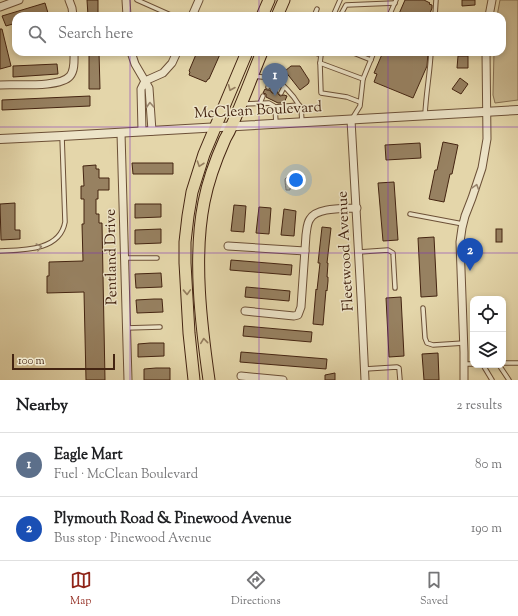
<!DOCTYPE html>
<html lang="en">
<head>
<meta charset="utf-8">
<style>
  :root { --surface:#fff; --page:#f2f2f2; --text:#202124; --muted:#757577; --line:#e0e0e0; --accent:#8f2418 }
  body { margin:0; font-family:"Sorts Mill Goudy",serif; background:var(--page); color:var(--text) }
  .controls { position:absolute; right:12px; bottom:12px; display:grid; overflow:hidden; border-radius:8px; box-shadow:0 2px 6px #0003 }
  .controls button { width:36px; height:36px; display:grid; place-items:center; padding:0; border:0; border-bottom:1px solid var(--line); background:var(--surface); color:var(--text); font:20px sans-serif }
  .scale { position:absolute; left:12px; bottom:10px; width:103px; box-sizing:border-box; padding-left:4px; border:2px solid #442411; border-top:0; font-size:11px; line-height:14px; white-space:nowrap; color:#442411; -webkit-text-stroke:3px #ede4c8; paint-order:stroke }
  .you { position:absolute; left:296px; top:180px; width:14px; height:14px; margin:-10px; border:3px solid #fff; border-radius:50%; background:#1a73e8; box-shadow:0 0 0 6px #1a73e833 }
  .badge { display:grid; place-items:center; width:26px; height:26px; border-radius:50%; background:var(--accent); color:#fff; font-size:13px; font-weight:700 }
  .pin { position:absolute; translate:-50% -33px; filter:drop-shadow(0 1px 2px #0008) }
  .pin::after { content:''; position:absolute; top:21px; width:14px; height:12px; background:inherit; clip-path:polygon(0 0,100% 0,50% 100%) }
  .list { margin:0; padding:0; list-style:none }
  h2 { display:flex; justify-content:space-between; align-items:center; height:52px; margin:0; padding:0 16px; font-size:17px }
  h2 small { font-size:13px; font-weight:400; color:var(--muted) }
  .list li { display:grid; grid-template-columns:26px 1fr auto; gap:12px; align-items:center; box-sizing:border-box; height:64px; padding:0 16px; border-top:1px solid var(--line) }
  .list b { display:block; font-size:15px; white-space:nowrap }
  .list p { margin:0; font-size:13px; white-space:nowrap; color:var(--muted) }
  .list em { font-size:13px; font-style:normal; color:var(--muted) }
  .icon { flex:none; width:22px; height:22px; fill:none; stroke:currentColor; stroke-width:2; stroke-linecap:round; stroke-linejoin:round }
  .map { position:relative; flex:none; width:518px; height:380px; overflow:hidden }
  .search { position:absolute; background:var(--surface); box-shadow:0 2px 6px #0003; left:12px; right:12px; top:12px; height:44px; display:flex; align-items:center; gap:10px; box-sizing:border-box; padding:0 14px; border-radius:12px; color:var(--muted); font-size:15px }
  .sheet { height:180px; background:var(--surface) }
  nav { display:flex; justify-content:space-around; align-items:center; box-sizing:border-box; height:56px; border-top:1px solid var(--line); background:var(--surface); font-size:11px; color:var(--muted) }
  nav a { display:grid; justify-items:center; gap:2px }
  nav .on { color:var(--accent) }
  .map>svg:first-child { display:block }
  .green { fill:#c9b890; stroke:#866e50 }
  .building { fill:#978161; stroke:#442411 }
  .lines { fill:none; stroke-linecap:round; stroke-linejoin:round }
  .service-casing { stroke:#6c5037; stroke-width:5.5 }
  .minor-casing { stroke:#6c5037; stroke-width:9 }
  .tertiary-casing { stroke:#6c5037; stroke-width:10 }
  .primary-casing { stroke:#442411; stroke-width:13 }
  .service { stroke:#ede4c8; stroke-width:3.5 }
  .minor { stroke:#ede4c8; stroke-width:7 }
  .tertiary { stroke:#ede4c8; stroke-width:8 }
  .primary { stroke:#e4d6aa; stroke-width:11 }
  .oneway { stroke:#947d5e }
  .oneway2 { stroke:#98846c }
  .grid { fill:none; stroke:#7b2cbf; stroke-width:1; stroke-opacity:0.55 }
  .labels { text-anchor:middle; dominant-baseline:central; stroke-width:3; stroke-linejoin:round; paint-order:stroke }
  .street-label { font-size:15px; fill:#442411; stroke:#ede4c8 }
</style>
</head>
<body>
<div class="map">
<svg width="518" height="380" viewBox="0 0 518 380">
  <rect width="100%" height="100%" fill="#e4d6aa"/>
  <filter id="stains"><feTurbulence type="fractalNoise" baseFrequency=".005" numOctaves="4"/><feColorMatrix values="0 0 0 0 .2 0 0 0 0 .09 0 0 0 0 .02 0 0 0 .5 -.17"/></filter>
  <radialGradient id="worn" r=".72"><stop offset=".6" stop-color="#630" stop-opacity="0"/><stop offset="1" stop-color="#630" stop-opacity=".3"/></radialGradient>
  <!-- green -->
  <g class="green">
    <path d="M500 0H518V100L495 103 493 95 494 52H502V16H497Z"/>
    <path d="M287 177H293L296 178V186L294 188H290V190H286C286 188 285 184 285 179Z"/>
  </g>
  <!-- building -->
  <g class="building">
    <path d="M87 0H98V16H88Z"/>
    <path d="M405 0H424L430 3 429 4 432 5V8L429 16H398Z"/>
    <path d="M462 0H475V5L462 6Z"/>
    <path d="M45 3 48 13 38 16H16V23L6 26 2 16Z"/>
    <path d="M0 29H2L11 66 0 69Z"/>
    <path d="M89 52H99L100 89H89Z"/>
    <path d="M197 52H221L209 79H208L206 82 189 75 190 72 189 71Z"/>
    <path d="M383 52H428L427 66 413 98 374 82 377 74 374 73Z"/>
    <path d="M458 56H468V68H457Z"/>
    <path d="M57 64 58 74 13 77V66Z"/>
    <path d="M291 66H300L309 80V82L308 84 300 90 285 71Z"/>
    <path d="M460 78 468 84 461 94 452 89Z"/>
    <path d="M265 89 267 90H270L272 93H274L276 91 278 92V94L280 96 284 95 287 96 284 103H278L266 97V94L263 93Z"/>
    <path d="M90 96V106L2 110V100Z"/>
    <path d="M443 142 458 145 452 174H450L444 202 429 199 435 170H437Z"/>
    <path d="M420 143 421 158 386 160 385 145Z"/>
    <path d="M132 163H173V174H133Z"/>
    <path d="M96 165V169H99V178H109V190H98V199H96V214H99V223H102L105 380H86L84 292 47 293V276H49V262L83 261 82 224H84V199H81V186H84L83 166Z"/>
    <path d="M394 182 398 240 383 241 378 183Z"/>
    <path d="M15 203V230H20V239L1 240 0 204Z"/>
    <path d="M135 204H161V217L135 218Z"/>
    <path d="M234 205 246 206 244 232 231 231Z"/>
    <path d="M259 207 271 208 269 234 256 233Z"/>
    <path d="M284 209 296 211 294 236 281 235Z"/>
    <path d="M322 227 331 228 327 263H328L327 277H328V281L327 291 326 290 323 325 313 324 316 289 317 290 320 263H318Z"/>
    <path d="M161 229V243L135 244V230Z"/>
    <rect x="496" y="229" width="6" height="13"/>
    <path d="M434 237 437 296 421 297 418 238Z"/>
    <path d="M231 260 292 265 291 275 230 270Z"/>
    <path d="M161 273 162 287 136 288 135 274Z"/>
    <path d="M246 287 290 291 289 301 245 297Z"/>
    <path d="M401 297 404 356 389 357 386 298Z"/>
    <path d="M154 299H162L163 312 137 313 136 300Z"/>
    <path d="M244 326 312 332 311 342 243 336Z"/>
    <path d="M150 343H164V356L138 357V344Z"/>
    <path d="M241 352 327 359 326 369 240 362Z"/>
    <path d="M438 353 439 380H424L422 354Z"/>
    <path d="M156 368H170V380H144V369Z"/>
    <path d="M335 373V380H325V375Z"/>
  </g>
  <g class="lines">
    <defs>
      <g id="service">
        <path d="M137 0 173 16"/>
        <path d="M314 16 317 9"/>
        <path d="M333 16 340 0"/>
        <path d="M340 16 346 5 395 3"/>
        <path d="M389 16 396 0"/>
        <path d="M435 16 436 0"/>
        <path d="M312 52 321 55 320 63 363 79 360 106 352 119"/>
        <path d="M351 52 371 60"/>
        <path d="M320 63 321 93 347 97 360 102"/>
        <path d="M254 76C259 77 265 77 271 78 281 81 294 96 299 105"/>
        <path d="M363 79 374 52"/>
        <path d="M268 87 272 78"/>
        <path d="M273 90 277 82"/>
        <path d="M281 93 284 87"/>
        <path d="M260 103 263 96"/>
        <path d="M243 104 269 103 274 106 275 107 276 123"/>
        <path d="M275 107 299 105 301 107 302 122"/>
        <path d="M425 115C426 93 430 73 431 52"/>
        <path d="M410 214 463 224"/>
        <path d="M0 251C23 250 60 251 65 222L62 136"/>
        <path d="M359 252 388 250 393 253 395 288"/>
        <path d="M125 258H157"/>
        <path d="M423 308 425 338 427 343 433 345 464 343"/>
        <path d="M126 328 160 327"/>
        <path d="M503 363H518"/>
        <path d="M464 364H473"/>
        <path d="M483 365 492 380"/>
        <path d="M499 365 509 380"/>
        <path d="M365 369 397 367 399 368 400 380"/>
      </g>
      <g id="minor">
        <path d="M69 0 72 8 73 16"/>
        <path d="M126 0 127 16"/>
        <path d="M0 7 19 0"/>
        <path d="M192 16 199 0"/>
        <path d="M489 16 492 0"/>
        <path d="M131 52 135 64 149 88 152 131"/>
        <path d="M0 85C16 84 60 88 70 76 75 70 74 60 74 52"/>
        <path d="M351 120 361 297 365 380"/>
        <path d="M142 131 141 89 145 81 163 73 172 63 177 52"/>
        <path d="M121 133 128 380"/>
        <path d="M228 246 305 251"/>
        <path d="M245 311 294 316 298 315 301 307 306 235C307 229 307 223 310 219 317 207 344 209 357 208"/>
        <path d="M241 376 283 380"/>
        <path d="M464 380V352L460 242 462 228 465 216 472 198 482 168 487 139 486 52"/>
      </g>
      <path id="tertiary" d="M0 139 62 136 518 110"/>
      <g id="primary">
        <path d="M262 16 269 0"/>
        <path d="M277 16 284 0"/>
        <path d="M194 380 189 333 185 263V242L188 216 192 192 204 154 247 52"/>
        <path d="M209 380C201 324 193 257 204 202 208 181 217 157 225 139 228 134 230 130 232 125 243 101 252 76 262 52"/>
      </g>
    </defs>
    <!-- service casing -->
    <use href="#service" class="service-casing"/>
    <!-- minor casing -->
    <use href="#minor" class="minor-casing"/>
    <!-- tertiary casing -->
    <use href="#tertiary" class="tertiary-casing"/>
    <!-- primary casing -->
    <use href="#primary" class="primary-casing"/>
    <!-- service -->
    <use href="#service" class="service"/>
    <!-- minor -->
    <use href="#minor" class="minor"/>
    <!-- tertiary -->
    <use href="#tertiary" class="tertiary"/>
    <!-- primary -->
    <use href="#primary" class="primary"/>
  </g>
  <!-- one-way arrows -->
  <defs><path id="oneway-chevron" d="M-2-3.5L2.5 0L-2 3.5" fill="none" stroke-width="1.6" stroke-linecap="round" stroke-linejoin="round"/></defs>
  <g class="oneway">
    <use href="#oneway-chevron" transform="translate(231 88) rotate(113)"/>
    <use href="#oneway-chevron" transform="translate(200 164) rotate(109)"/>
    <use href="#oneway-chevron" transform="translate(187 292) rotate(88)"/>
    <use href="#oneway-chevron" transform="translate(204 341) rotate(-96)"/>
  </g>
  <g class="oneway2">
    <use href="#oneway-chevron" transform="translate(150 105) rotate(-93)"/>
    <use href="#oneway-chevron" transform="translate(476 187) rotate(-73)"/>
    <use href="#oneway-chevron" transform="translate(39 247) rotate(-14)"/>
  </g>
  <!-- grid -->
  <path class="grid" d="M130 0V16M259 0V16M388 0V16M130 52V380M259 52V380M388 52V380M0 127H518M0 253H518"/>
  <g class="labels">
    <!-- street labels -->
    <g class="street-label">
      <text transform="translate(258 111) rotate(-3)">McClean Boulevard</text>
      <text transform="translate(346 251) rotate(-93)">Fleetwood Avenue</text>
      <text transform="translate(112 257) rotate(-91)">Pentland Drive</text>
    </g>
  </g>
  <rect width="100%" height="100%" filter="url(#stains)"/>
  <rect width="100%" height="100%" fill="url(#worn)"/>
</svg>
<div class="controls">
<button><svg class="icon" aria-label="locate" viewBox="0 0 24 24"><circle cx="12" cy="12" r="6"/><path d="M12 2v4M12 18v4M2 12h4M18 12h4"/></svg></button>
<button><svg class="icon" aria-label="layers" viewBox="0 0 24 24"><path d="M12 4l9 5-9 5-9-5zM3 14l9 5 9-5"/></svg></button>
</div>
<div class="scale">100 m</div>
<div class="you"></div>
<div class="pin badge" style="left:275px;top:96px;background:#5c6f8a">1</div>
<div class="pin badge" style="left:470px;top:271px;background:#1a4fb4">2</div>
<div class="search"><svg class="icon" aria-label="search" viewBox="0 0 24 24"><circle cx="10" cy="10" r="6"/><path d="M15 15l6 6"/></svg>Search here</div>
</div>
<section class="sheet">
<h2>Nearby<small>2 results</small></h2>
<ul class="list">
<li><span class="badge" style="background:#5c6f8a">1</span><div><b>Eagle Mart</b><p>Fuel · McClean Boulevard</p></div><em>80 m</em></li>
<li><span class="badge" style="background:#1a4fb4">2</span><div><b>Plymouth Road &amp; Pinewood Avenue</b><p>Bus stop · Pinewood Avenue</p></div><em>190 m</em></li>
</ul>
</section>
<nav>
<a class="on"><svg class="icon" aria-label="map" viewBox="0 0 24 24"><path d="M3 6l6-2 6 2 6-2v14l-6 2-6-2-6 2zM9 4v14M15 6v14"/></svg>Map</a>
<a><svg class="icon" aria-label="directions" viewBox="0 0 24 24"><path d="M12 3l9 9-9 9-9-9zM9 14v-3h6M13 9l2 2-2 2"/></svg>Directions</a>
<a><svg class="icon" aria-label="saved" viewBox="0 0 24 24"><path d="M7 4h10v16l-5-4-5 4z"/></svg>Saved</a>
</nav>
</body>
</html>
